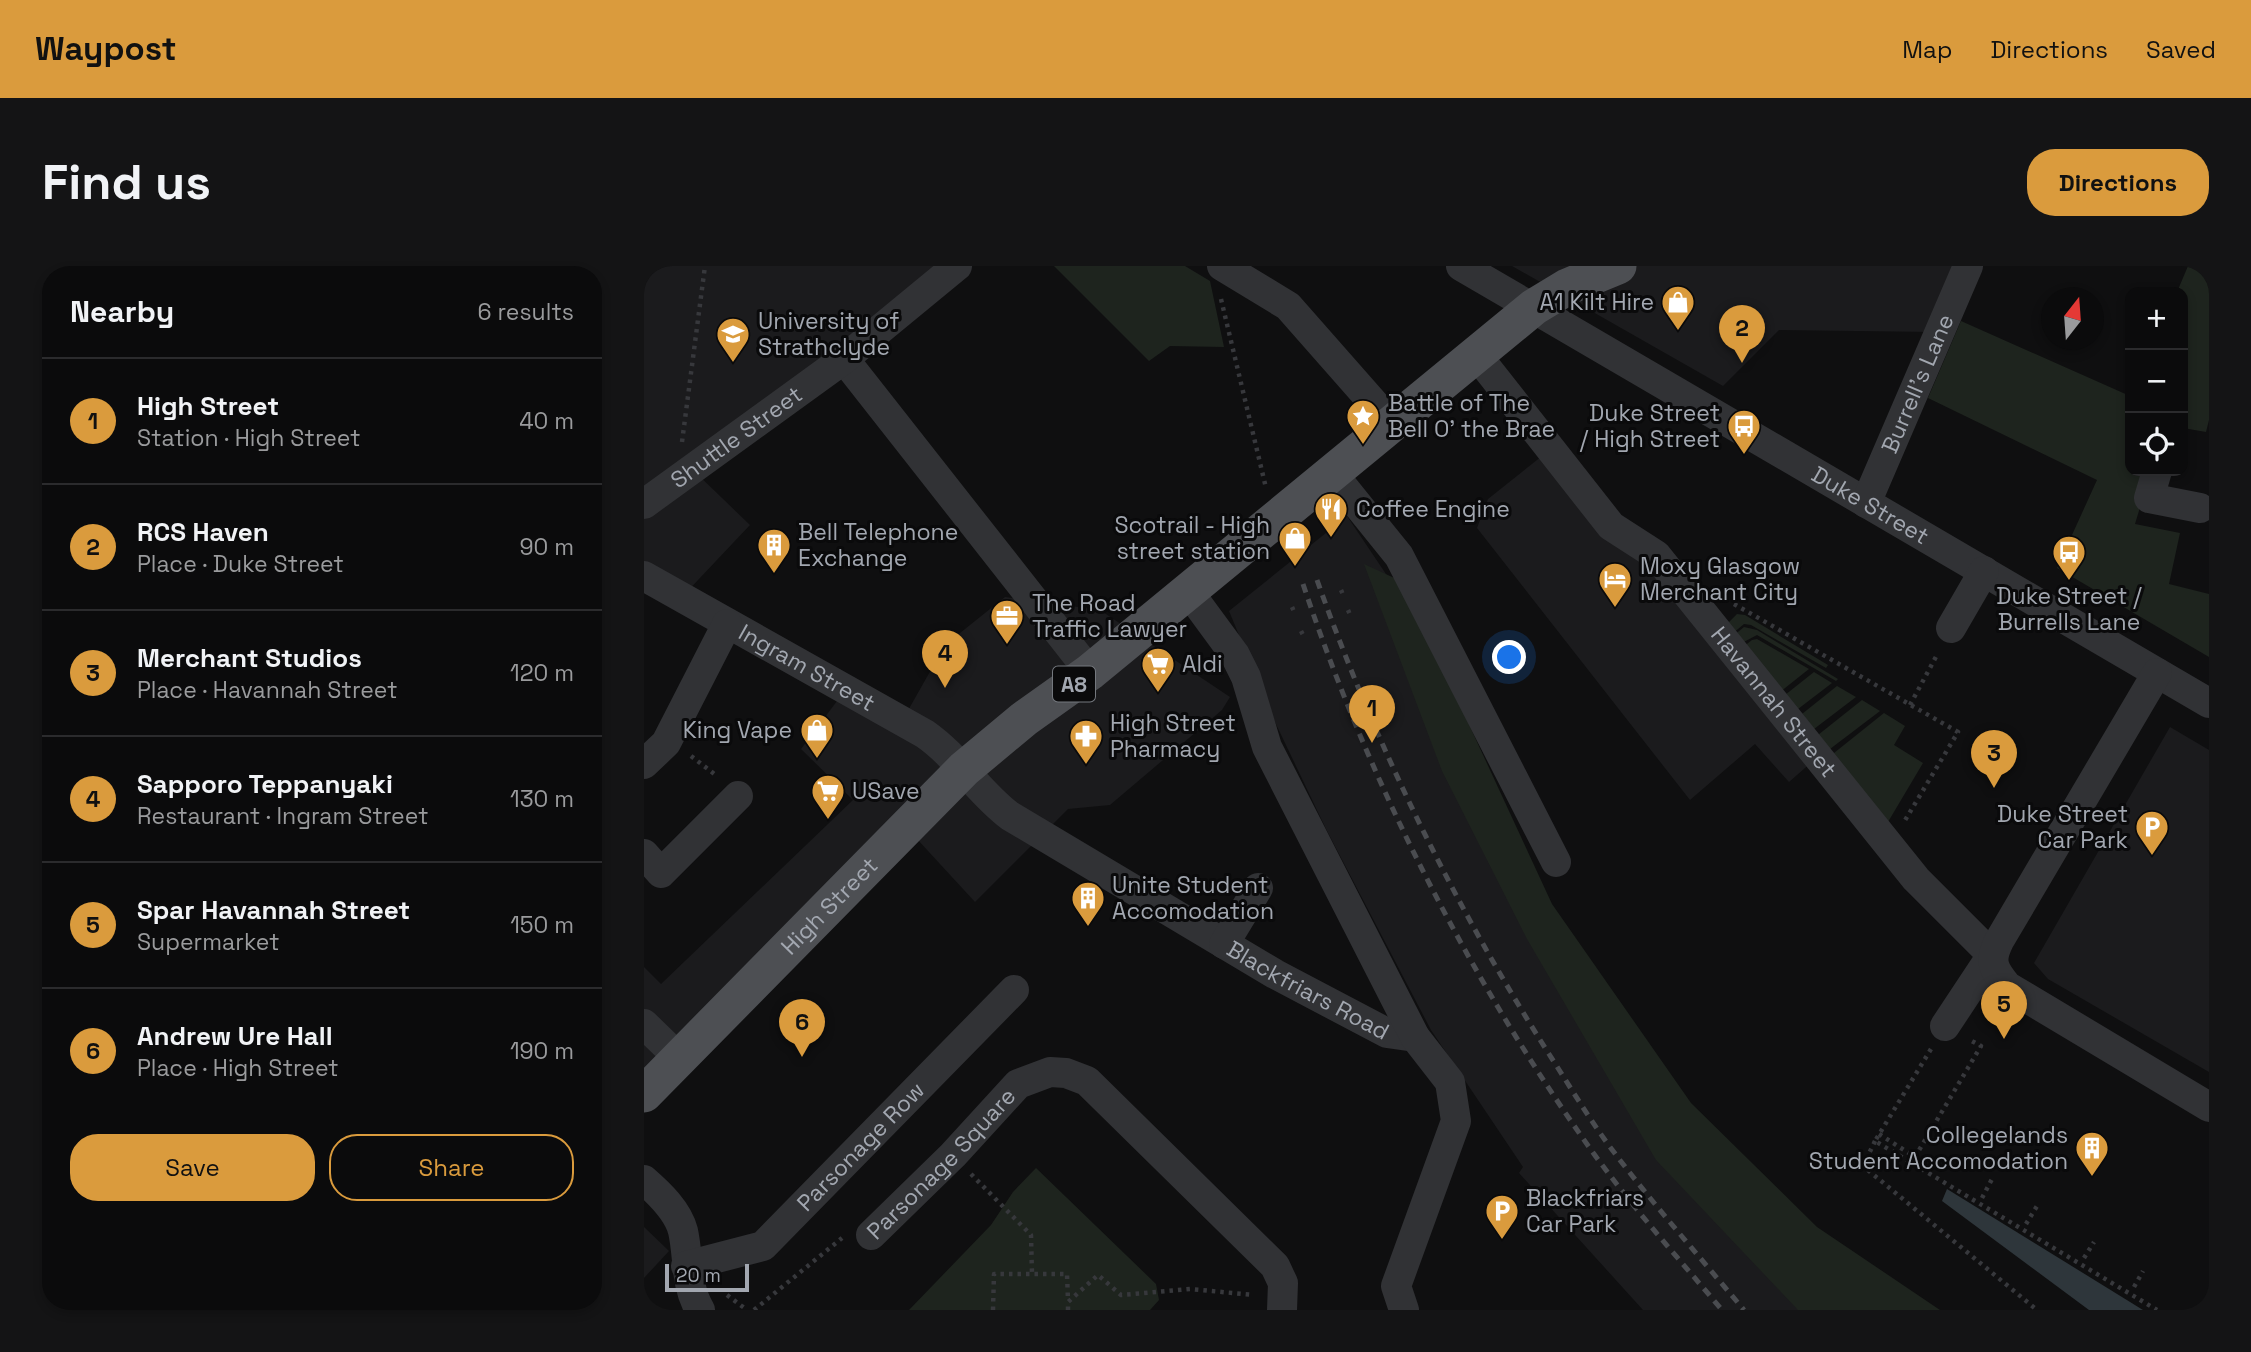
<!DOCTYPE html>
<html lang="en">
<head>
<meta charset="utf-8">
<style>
  :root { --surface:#0b0b0c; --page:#141415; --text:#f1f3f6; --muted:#9a9b9d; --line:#2b2b2d; --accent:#da9b3d }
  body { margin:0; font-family:"Space Grotesk",sans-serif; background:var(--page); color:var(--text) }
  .controls { position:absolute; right:21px; top:21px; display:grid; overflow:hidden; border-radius:14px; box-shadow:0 4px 10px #0003 }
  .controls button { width:63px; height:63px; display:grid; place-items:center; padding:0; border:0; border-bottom:2px solid var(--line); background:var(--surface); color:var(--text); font:35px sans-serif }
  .compass { position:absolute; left:1397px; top:21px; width:63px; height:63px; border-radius:50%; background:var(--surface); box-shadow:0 4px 10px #0003; rotate:17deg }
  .scale { position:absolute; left:21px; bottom:18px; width:84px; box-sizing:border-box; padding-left:7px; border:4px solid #a2a7b0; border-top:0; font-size:19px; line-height:24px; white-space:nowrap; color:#a2a7b0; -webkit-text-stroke:5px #0a0a0b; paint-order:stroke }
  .you { position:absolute; left:866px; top:392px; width:24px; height:24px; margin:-18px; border:5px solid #fff; border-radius:50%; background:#1a73e8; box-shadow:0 0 0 10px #1a73e833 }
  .badge { display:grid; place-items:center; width:46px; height:46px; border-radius:50%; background:var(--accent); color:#111; font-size:23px; font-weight:700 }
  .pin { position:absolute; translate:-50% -58px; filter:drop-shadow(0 2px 4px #0008) }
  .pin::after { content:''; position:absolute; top:37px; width:24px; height:21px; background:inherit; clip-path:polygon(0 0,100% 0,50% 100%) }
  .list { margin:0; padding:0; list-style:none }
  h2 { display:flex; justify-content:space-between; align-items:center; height:91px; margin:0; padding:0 28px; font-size:30px }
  h2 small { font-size:23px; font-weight:400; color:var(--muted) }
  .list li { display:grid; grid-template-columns:46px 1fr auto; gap:21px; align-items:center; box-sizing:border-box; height:126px; padding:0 28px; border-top:2px solid var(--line) }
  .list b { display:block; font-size:26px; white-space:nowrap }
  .list p { margin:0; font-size:23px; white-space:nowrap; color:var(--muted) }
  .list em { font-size:23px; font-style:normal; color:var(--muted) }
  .actions { display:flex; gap:14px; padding:21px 28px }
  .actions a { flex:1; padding:16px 0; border:2px solid var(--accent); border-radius:28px; text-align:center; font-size:24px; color:var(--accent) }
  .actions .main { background:var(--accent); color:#111 }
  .icon { flex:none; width:38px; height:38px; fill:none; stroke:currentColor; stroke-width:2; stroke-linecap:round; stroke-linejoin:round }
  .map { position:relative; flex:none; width:1565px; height:1044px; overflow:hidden; border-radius:28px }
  header { display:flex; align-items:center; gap:42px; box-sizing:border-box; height:98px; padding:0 35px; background:var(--accent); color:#111 }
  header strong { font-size:33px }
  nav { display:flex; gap:38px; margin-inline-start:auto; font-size:24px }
  .intro { display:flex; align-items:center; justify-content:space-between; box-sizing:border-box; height:168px; padding:0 42px }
  h1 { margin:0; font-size:49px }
  .button { padding:18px 32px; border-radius:28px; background:var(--accent); color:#111; font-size:24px; font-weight:700 }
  main { display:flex; gap:42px; padding:0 42px }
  aside { flex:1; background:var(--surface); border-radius:28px; box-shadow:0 4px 10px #0003 }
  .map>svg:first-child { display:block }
  .built { fill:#1b1b1d }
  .green { fill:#1e241e }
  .water { fill:#2e363b }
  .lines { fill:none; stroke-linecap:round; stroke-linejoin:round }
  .path { stroke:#37383c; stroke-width:4.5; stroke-dasharray:3.5 5; stroke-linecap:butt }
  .minor { stroke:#313235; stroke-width:30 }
  .major { stroke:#4d4f53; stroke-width:37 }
  .rail { stroke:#4a4c50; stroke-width:5; stroke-dasharray:9 7; stroke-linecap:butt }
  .labels { text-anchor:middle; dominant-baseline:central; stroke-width:6; stroke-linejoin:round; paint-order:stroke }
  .shield { fill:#0a0a0b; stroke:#74787e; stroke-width:2 }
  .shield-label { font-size:21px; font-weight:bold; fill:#a2a7b0 }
  .poi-label { font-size:23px; fill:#a2a7b0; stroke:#0a0a0b; text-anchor:start }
  .street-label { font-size:23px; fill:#a2a7b0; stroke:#0a0a0b }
</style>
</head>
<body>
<header>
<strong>Waypost</strong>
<nav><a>Map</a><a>Directions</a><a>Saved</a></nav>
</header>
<div class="intro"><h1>Find us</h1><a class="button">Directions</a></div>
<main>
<aside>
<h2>Nearby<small>6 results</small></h2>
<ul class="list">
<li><span class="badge">1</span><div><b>High Street</b><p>Station · High Street</p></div><em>40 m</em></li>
<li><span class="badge">2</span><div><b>RCS Haven</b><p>Place · Duke Street</p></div><em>90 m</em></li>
<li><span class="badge">3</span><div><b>Merchant Studios</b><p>Place · Havannah Street</p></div><em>120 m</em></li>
<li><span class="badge">4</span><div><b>Sapporo Teppanyaki</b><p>Restaurant · Ingram Street</p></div><em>130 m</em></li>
<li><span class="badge">5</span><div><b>Spar Havannah Street</b><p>Supermarket</p></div><em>150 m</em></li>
<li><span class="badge">6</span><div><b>Andrew Ure Hall</b><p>Place · High Street</p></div><em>190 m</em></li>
</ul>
<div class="actions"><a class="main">Save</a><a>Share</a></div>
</aside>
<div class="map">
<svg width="1565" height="1044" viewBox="0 0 1565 1044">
  <rect width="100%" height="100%" fill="#0f0f10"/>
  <!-- built -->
  <g class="built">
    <path d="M0 0H299L48 203 106 259 38 331 0 310Z"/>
    <path d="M868 0H1317L1290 66 1135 64 1079 120Z"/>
    <path d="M898 190 1005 293 1169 495 1145 516 1111 478 1046 534 833 262 844 233Z"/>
    <path d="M703 250 748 317 903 681 1219 1044H999L875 907 879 901 787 764 682 563 631 456 585 345Z"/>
    <path d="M361 331 456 344 586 431 578 444 466 539 424 543 331 636 261 560 0 823V701L17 718 209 534 157 483 205 419 262 448 301 379Z"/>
    <path d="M1526 461 1565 484V806L1404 713 1390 697Z"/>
    <path d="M0 961 25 985 0 1012Z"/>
  </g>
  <!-- green -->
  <g class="green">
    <path d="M410 0H541L566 15 580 81 526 80 505 95Z"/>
    <path d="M1544 0H1565V154L1562 166 1539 162V26H1533Z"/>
    <path d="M1317 55 1486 130V205H1507L1491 258 1536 267 1525 318 1565 328V391L1413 302 1453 214 1284 132Z"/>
    <path d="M720 298 759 316 908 638 1047 837 1173 961 1296 1044H1154L1012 894 883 673 798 505Z"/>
    <path d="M1093 348 1101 349 1184 399 1182 402 1107 359 1100 358 1088 368 1084 357Z"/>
    <path d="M1100 361 1113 364 1194 413 1192 415 1113 369 1096 378 1089 370Z"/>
    <path d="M1113 373 1165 403 1136 426 1099 381 1108 374Z"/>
    <path d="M1170 406 1188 417 1154 443 1141 429Z"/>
    <path d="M1193 420 1212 431 1170 463 1158 448Z"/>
    <path d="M1218 434 1236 445 1186 483 1174 469Z"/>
    <path d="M1240 447 1261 460 1250 479 1279 497 1241 561 1185 491Z"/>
    <path d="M392 902 512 1018 515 1034 506 1044H265L347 959 369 926Z"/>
  </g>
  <!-- water -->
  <path class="water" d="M1303 923 1499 1044H1445L1298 935Z"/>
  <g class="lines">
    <!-- path -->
    <g class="path">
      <path d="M0 11 6 0"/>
      <path d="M577 33 622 222"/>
      <path d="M38 176 61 0"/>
      <path d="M654 273 663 282"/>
      <path d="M697 324 700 331"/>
      <path d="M1090 338 1314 466 1260 556"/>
      <path d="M648 341 651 348"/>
      <path d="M704 344 707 351"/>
      <path d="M657 365 659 369"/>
      <path d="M1266 439 1294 387"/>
      <path d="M47 490 73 510"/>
      <path d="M1287 783 1231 875 1513 1044"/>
      <path d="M1235 868 1271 891 1337 780 1324 773"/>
      <path d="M1231 875 1219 900 1393 1044"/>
      <path d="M327 908 387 969 388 1008"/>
      <path d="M1338 932 1348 913"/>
      <path d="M1382 958 1393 940"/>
      <path d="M1440 992 1450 976"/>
      <path d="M1490 1021 1499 1005"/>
      <path d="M83 1029 103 1044"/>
      <path d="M110 1044 198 972"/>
      <path d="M349 1044 350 1008H423L424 1035"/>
      <path d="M424 1044V1036L454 1009 477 1029 546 1023 610 1029"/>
    </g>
    <!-- minor -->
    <g class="minor">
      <path d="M578 0 644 40 747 157"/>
      <path id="s1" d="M817 0 1565 437"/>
      <path id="s2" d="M831 87 967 260 1012 289 1272 613 1348 689 1301 760"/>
      <path d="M200 93 446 406"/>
      <path d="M1513 205 1505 232 1556 242"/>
      <path d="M688 207 755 290 912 596"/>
      <path id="s3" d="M1222 237 1324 0"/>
      <path id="s4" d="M0 238 200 93 313 0"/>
      <path id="s5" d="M0 310 281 468C314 491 334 526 366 550L631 708 743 767 771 771"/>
      <path d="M544 325 591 389 602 411 623 481 771 771 806 816 812 855 752 1020 760 1044"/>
      <path d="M1307 362 1340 305"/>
      <path d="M1513 407 1355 675C1345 695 1349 703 1363 720L1565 841"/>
      <path d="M0 498 22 477 83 358"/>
      <path d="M0 588 17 607 94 530"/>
      <path d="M580 678 614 622"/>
      <path d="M0 758 35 792"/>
      <path d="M0 914C15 927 34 945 39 965 45 992 41 1019 56 1044"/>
      <path id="s6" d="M227 969 309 889 374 818 406 806 422 807 443 815 631 1000 639 1017 638 1044"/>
      <path id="s7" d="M42 1000 119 980 370 724"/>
    </g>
    <!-- major -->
    <path class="major" id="s8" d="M0 828 320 503 380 453 446 406 890 41 923 21 974 0"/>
    <!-- rail -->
    <g class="rail">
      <path d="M673 314C732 480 810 639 905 788 925 819 944 851 966 881 1008 937 1055 990 1100 1044"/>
      <path d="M659 318C726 519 827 716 950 888 990 943 1035 993 1078 1044"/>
    </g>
  </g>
  <!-- icons -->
  <defs>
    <symbol id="shop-pin" viewBox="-11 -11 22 30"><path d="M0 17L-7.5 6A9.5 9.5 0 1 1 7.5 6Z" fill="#da9b3d" stroke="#0a0a0b"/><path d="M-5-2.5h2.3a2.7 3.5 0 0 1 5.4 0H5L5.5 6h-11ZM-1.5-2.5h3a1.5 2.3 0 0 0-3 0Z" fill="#fff"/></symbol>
    <symbol id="university-pin" viewBox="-11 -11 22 30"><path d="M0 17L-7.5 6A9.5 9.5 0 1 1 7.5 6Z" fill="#da9b3d" stroke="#0a0a0b"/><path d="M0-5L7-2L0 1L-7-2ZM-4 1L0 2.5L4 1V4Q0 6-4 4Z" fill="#fff"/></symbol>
    <symbol id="sight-pin" viewBox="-11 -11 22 30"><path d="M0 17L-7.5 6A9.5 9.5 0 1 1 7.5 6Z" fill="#da9b3d" stroke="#0a0a0b"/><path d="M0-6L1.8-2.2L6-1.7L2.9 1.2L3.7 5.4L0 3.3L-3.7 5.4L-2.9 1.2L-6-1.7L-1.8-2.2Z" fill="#fff"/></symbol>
    <symbol id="bus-pin" viewBox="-11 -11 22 30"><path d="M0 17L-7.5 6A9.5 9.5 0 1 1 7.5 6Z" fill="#da9b3d" stroke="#0a0a0b"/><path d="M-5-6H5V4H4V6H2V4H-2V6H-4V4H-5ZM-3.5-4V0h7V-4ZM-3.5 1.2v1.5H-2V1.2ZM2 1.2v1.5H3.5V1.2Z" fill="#fff"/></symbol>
    <symbol id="restaurant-pin" viewBox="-11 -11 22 30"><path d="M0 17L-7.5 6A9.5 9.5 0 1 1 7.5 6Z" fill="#da9b3d" stroke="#0a0a0b"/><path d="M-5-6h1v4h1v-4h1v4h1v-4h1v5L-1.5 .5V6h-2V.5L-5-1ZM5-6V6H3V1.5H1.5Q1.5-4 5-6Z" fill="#fff"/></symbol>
    <symbol id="building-pin" viewBox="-11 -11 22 30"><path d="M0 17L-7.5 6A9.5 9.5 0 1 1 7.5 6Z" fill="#da9b3d" stroke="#0a0a0b"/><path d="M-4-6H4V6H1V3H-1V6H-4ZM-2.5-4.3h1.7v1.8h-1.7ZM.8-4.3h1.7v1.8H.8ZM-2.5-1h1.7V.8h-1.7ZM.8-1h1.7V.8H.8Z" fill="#fff"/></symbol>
    <symbol id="hotel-pin" viewBox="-11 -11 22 30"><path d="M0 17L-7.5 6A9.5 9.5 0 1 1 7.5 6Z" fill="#da9b3d" stroke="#0a0a0b"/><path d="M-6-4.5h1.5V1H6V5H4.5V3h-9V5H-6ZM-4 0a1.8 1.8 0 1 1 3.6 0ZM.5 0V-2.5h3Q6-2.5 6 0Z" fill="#fff"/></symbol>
    <symbol id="office-pin" viewBox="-11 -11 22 30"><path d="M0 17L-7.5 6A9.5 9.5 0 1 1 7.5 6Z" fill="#da9b3d" stroke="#0a0a0b"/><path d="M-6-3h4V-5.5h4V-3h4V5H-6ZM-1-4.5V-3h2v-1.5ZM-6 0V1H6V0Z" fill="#fff"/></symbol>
    <symbol id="supermarket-pin" viewBox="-11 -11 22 30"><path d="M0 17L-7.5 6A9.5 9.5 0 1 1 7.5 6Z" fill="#da9b3d" stroke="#0a0a0b"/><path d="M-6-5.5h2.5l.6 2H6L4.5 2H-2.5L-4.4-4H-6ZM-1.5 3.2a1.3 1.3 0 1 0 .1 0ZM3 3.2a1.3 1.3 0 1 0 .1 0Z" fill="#fff"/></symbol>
    <symbol id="pharmacy-pin" viewBox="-11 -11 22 30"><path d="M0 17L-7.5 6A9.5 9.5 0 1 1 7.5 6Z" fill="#da9b3d" stroke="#0a0a0b"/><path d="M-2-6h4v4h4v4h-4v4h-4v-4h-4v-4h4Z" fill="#fff"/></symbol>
    <symbol id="parking-pin" viewBox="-11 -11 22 30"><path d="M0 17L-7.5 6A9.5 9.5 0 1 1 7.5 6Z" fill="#da9b3d" stroke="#0a0a0b"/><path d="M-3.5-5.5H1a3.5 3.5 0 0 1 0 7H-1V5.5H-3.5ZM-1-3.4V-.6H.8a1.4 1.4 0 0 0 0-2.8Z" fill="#fff"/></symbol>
  </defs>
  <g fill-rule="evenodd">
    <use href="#shop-pin" x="1015" y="17" width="38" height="52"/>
    <use href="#university-pin" x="70" y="49" width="38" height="52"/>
    <use href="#sight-pin" x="700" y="131" width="38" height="52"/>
    <use href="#bus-pin" x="1081" y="141" width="38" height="52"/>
    <use href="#restaurant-pin" x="668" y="224" width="38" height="52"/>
    <use href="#shop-pin" x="632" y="253" width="38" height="52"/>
    <use href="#building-pin" x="111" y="260" width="38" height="52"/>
    <use href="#bus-pin" x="1406" y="267" width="38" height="52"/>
    <use href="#hotel-pin" x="952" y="294" width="38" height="52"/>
    <use href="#office-pin" x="344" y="331" width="38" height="52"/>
    <use href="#supermarket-pin" x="495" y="379" width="38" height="52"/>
    <use href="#shop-pin" x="154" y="445" width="38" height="52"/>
    <use href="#pharmacy-pin" x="423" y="451" width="38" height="52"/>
    <use href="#supermarket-pin" x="165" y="506" width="38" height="52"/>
    <use href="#parking-pin" x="1489" y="542" width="38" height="52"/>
    <use href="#building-pin" x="425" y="613" width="38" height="52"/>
    <use href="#building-pin" x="1429" y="863" width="38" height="52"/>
    <use href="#parking-pin" x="839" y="926" width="38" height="52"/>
  </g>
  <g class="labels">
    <!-- shield labels -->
    <rect class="shield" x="409" y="400.5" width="42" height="35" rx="5"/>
    <g class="shield-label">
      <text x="430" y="418">A8</text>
    </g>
    <!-- poi labels -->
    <g class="poi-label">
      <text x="1010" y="36" text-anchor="end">A1 Kilt Hire</text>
      <text x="114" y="55">University of<tspan x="114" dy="26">Strathclyde</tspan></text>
      <text x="744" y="137">Battle of The<tspan x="744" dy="26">Bell O' the Brae</tspan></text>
      <text x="1076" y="147" text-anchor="end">Duke Street<tspan x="1076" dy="26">/ High Street</tspan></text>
      <text x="712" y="243">Coffee Engine</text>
      <text x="626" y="259" text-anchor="end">Scotrail - High<tspan x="626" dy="26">street station</tspan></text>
      <text x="154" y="266">Bell Telephone<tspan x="154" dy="26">Exchange</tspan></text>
      <text x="996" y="300">Moxy Glasgow<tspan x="996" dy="26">Merchant City</tspan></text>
      <text x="1425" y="330" text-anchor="middle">Duke Street /<tspan x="1425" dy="26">Burrells Lane</tspan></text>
      <text x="388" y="337">The Road<tspan x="388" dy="26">Traffic Lawyer</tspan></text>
      <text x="538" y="398">Aldi</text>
      <text x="466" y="457">High Street<tspan x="466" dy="26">Pharmacy</tspan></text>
      <text x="148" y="464" text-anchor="end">King Vape</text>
      <text x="208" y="525">USave</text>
      <text x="1484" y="548" text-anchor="end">Duke Street<tspan x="1484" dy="26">Car Park</tspan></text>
      <text x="468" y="619">Unite Student<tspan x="468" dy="26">Accomodation</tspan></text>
      <text x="1424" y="869" text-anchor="end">Collegelands<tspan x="1424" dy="26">Student Accomodation</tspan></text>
      <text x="882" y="932">Blackfriars<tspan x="882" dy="26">Car Park</tspan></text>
    </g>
    <!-- street labels -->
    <g class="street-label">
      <text stroke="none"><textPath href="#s3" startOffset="130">Burrell's Lane</textPath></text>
      <text stroke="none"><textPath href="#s4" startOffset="114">Shuttle Street</textPath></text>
      <text stroke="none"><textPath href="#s1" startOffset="474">Duke Street</textPath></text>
      <text stroke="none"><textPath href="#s5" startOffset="187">Ingram Street</textPath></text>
      <text stroke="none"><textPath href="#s2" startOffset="462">Havannah Street</textPath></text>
      <text stroke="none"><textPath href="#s8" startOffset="264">High Street</textPath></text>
      <text stroke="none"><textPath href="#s5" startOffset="786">Blackfriars Road</textPath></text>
      <text stroke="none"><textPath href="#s7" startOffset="219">Parsonage Row</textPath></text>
      <text stroke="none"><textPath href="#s6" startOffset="100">Parsonage Square</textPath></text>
    </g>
  </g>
</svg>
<div class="controls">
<button>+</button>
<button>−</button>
<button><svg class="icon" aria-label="locate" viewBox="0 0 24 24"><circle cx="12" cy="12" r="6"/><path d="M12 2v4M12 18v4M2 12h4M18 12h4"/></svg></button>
</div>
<svg class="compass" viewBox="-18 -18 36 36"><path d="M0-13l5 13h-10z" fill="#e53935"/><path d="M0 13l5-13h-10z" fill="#9a9b9d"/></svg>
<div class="scale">20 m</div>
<div class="you"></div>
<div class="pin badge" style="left:728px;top:477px">1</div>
<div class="pin badge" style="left:1098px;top:97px">2</div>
<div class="pin badge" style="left:1350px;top:522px">3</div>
<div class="pin badge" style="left:301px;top:422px">4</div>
<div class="pin badge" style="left:1360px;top:773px">5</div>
<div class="pin badge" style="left:158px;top:791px">6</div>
</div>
</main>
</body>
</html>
